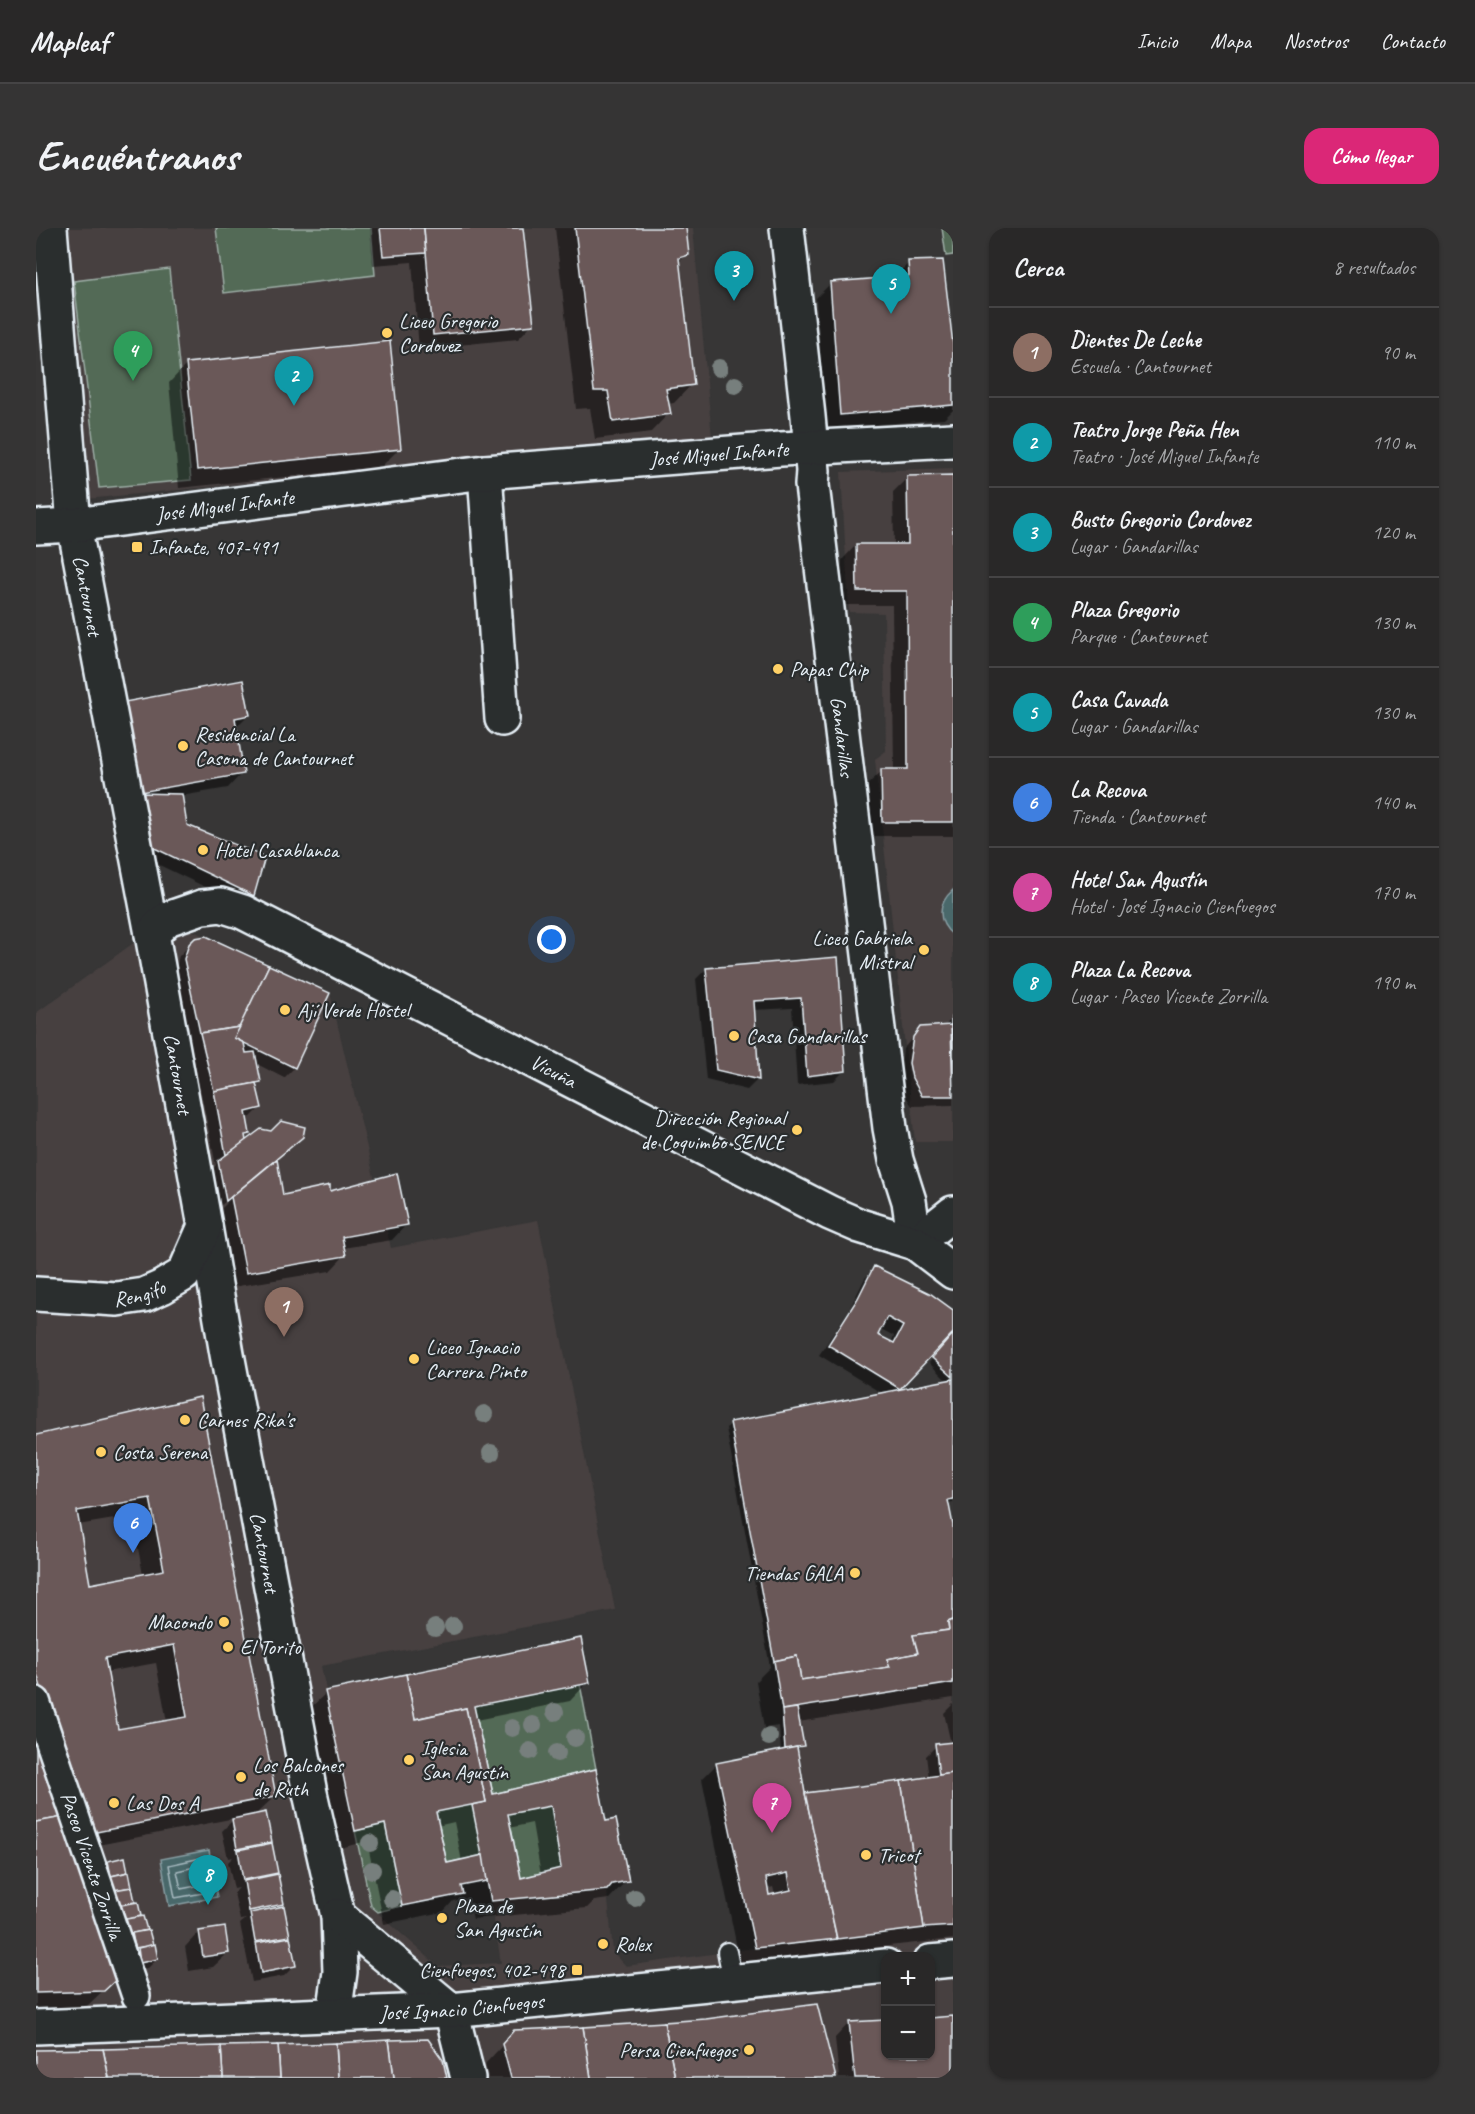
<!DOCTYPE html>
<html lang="es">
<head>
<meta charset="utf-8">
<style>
  :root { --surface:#292828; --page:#353434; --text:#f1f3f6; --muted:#a5a6a8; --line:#454445; --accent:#db2777 }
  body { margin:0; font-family:Caveat,sans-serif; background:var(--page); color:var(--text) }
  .controls { position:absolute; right:18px; bottom:18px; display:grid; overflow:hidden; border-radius:12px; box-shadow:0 2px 4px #0004 }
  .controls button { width:54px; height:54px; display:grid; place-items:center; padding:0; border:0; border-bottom:2px solid var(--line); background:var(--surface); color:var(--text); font:30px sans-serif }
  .you { position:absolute; left:516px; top:712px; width:21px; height:21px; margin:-15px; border:4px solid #fff; border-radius:50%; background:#1a73e8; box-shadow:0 0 0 9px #1a73e833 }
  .badge { display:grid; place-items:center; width:39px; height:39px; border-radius:50%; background:var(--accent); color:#fff; font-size:20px; font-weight:700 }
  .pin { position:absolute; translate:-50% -50px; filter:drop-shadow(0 2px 3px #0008) }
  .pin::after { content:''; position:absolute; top:32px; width:21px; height:18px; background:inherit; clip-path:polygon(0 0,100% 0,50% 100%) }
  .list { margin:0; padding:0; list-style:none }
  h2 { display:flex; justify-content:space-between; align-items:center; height:78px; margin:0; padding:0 24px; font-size:26px }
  h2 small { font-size:20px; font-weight:400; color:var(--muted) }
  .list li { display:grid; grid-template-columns:39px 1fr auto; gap:18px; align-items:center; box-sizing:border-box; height:90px; padding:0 24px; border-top:2px solid var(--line) }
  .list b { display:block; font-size:22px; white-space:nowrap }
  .list p { margin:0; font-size:20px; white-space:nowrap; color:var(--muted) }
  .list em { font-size:20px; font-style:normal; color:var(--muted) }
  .map { position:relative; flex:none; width:917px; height:1850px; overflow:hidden; border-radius:18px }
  header { display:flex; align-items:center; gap:36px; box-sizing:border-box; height:84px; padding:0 30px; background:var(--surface); border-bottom:2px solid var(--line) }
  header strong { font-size:28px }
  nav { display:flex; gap:33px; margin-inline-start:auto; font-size:21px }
  .intro { display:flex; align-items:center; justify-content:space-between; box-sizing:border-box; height:144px; padding:0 36px }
  h1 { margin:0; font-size:42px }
  .button { padding:15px 27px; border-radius:18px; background:var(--accent); color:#fff; font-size:21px; font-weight:700 }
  main { display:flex; gap:36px; padding:0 36px }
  aside { flex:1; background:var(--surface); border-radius:18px; box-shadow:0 2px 4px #0004 }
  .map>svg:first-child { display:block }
  .built { fill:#474040; fill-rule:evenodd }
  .green { fill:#536a56; stroke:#9eaea7; stroke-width:1.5 }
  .water { fill:#48676b; stroke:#889ea3; stroke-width:1.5 }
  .shadow { fill:#0007; fill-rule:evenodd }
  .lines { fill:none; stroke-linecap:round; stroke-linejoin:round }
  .shore { stroke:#a8bac0; stroke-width:1.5 }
  .building { fill:#6b5958; stroke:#e8f1f8; stroke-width:1.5; fill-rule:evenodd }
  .service-casing { stroke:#e8f1f8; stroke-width:22 }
  .pedestrian-casing { stroke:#e8f1f8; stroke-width:32 }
  .minor-casing { stroke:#e8f1f8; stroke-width:38 }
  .tertiary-casing { stroke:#e8f1f8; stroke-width:38 }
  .secondary-casing { stroke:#e8f1f8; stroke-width:38 }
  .service { stroke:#2a2d2e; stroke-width:18 }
  .pedestrian { stroke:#2a2d2e; stroke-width:27 }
  .minor { stroke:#2a2d2e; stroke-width:33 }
  .tertiary { stroke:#2a2d2e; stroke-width:33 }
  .secondary { stroke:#2a2d2e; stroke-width:33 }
  .tree { fill:#777f7d }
  .poi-dot { fill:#ffd166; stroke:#2a2d2e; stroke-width:2 }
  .labels { text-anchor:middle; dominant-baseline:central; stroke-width:4.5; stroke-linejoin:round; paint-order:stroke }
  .poi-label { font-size:21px; fill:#e8f1f8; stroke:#2a2d2e; text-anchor:start }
  .street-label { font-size:21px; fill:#e8f1f8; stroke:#2a2d2e }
</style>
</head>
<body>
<header>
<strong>Mapleaf</strong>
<nav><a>Inicio</a><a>Mapa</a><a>Nosotros</a><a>Contacto</a></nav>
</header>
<div class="intro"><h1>Encuéntranos</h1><a class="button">Cómo llegar</a></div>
<main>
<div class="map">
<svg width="917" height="1850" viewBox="0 0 917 1850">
  <rect width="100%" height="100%" fill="#373636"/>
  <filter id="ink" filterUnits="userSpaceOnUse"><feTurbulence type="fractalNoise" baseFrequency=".0167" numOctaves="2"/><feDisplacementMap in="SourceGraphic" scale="12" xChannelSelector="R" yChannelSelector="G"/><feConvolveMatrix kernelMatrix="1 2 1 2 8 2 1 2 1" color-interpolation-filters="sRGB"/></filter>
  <g filter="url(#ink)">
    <!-- built -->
    <g class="built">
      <path d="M27 0H657L676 210 50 271Z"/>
      <path d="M917 240V914H879L839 531 850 523 848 385 813 384 805 244Z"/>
      <path d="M131 691 294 765 355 1020 502 992 579 1382 285 1438 335 1679 402 1738 465 1735 455 1673 571 1662 577 1724 590 1738 718 1720 680 1535 749 1521 746 1482 738 1433 917 1392V1850H0V785ZM850 1728H894V1828H850Z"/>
    </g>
    <!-- green -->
    <g class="green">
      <path d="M180 0H335L339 47 188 65Z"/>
      <path d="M906 0H917V27L910 28Z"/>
      <path d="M133 41 155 252 63 260 38 53Z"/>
      <path d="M544 1456 560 1541 457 1566 438 1478Z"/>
      <path d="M436 1577 447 1627 411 1635 400 1584Z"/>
      <path d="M515 1578 525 1640 485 1650 472 1586Z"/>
      <path d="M349 1596 366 1678 342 1684 335 1678 319 1603Z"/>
    </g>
    <!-- water -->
    <g class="water">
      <path d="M917 662V707C901 694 901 676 917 662Z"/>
      <path d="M173 1622 181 1669 133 1678 125 1631Z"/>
    </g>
    <!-- shadow -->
    <g class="shadow">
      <path d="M334 0H486L496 96 482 111 383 121 376 34 337 37Z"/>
      <path d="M519 0H649L651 26 642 35 656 156 638 175 631 176 633 185 615 204 559 211 554 180 540 181Z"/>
      <path d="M873 35 917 131V182L908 191 790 201 780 70 794 56 858 49Z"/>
      <path d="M151 136 364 220 345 239 143 260 133 155Z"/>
      <path d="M872 249H917V608H832L831 557 846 543 858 542 856 377H806V332L820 317H858L857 264Z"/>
      <path d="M212 487 199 500 206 545 192 560 145 568 150 598 216 667 207 677 98 625 70 491Z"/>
      <path d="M154 717 292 766 258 840 248 850 219 835 223 853 219 857 225 879 215 889 210 890 212 905 208 910 209 916 266 908 240 932 246 969 292 965 370 997 356 1012 307 1020 308 1028 294 1043 196 1059 181 985 191 975 189 974 180 981 173 945 180 937 139 742 143 728Z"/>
      <path d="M800 731 808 843 798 853 761 857 756 780 717 782 721 852 711 862 670 852 660 751 670 741Z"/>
      <path d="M917 790V877L876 878 871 870 864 846 867 821 885 800 907 799Z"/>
      <path d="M839 1040 917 1084V1102L860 1163 911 1153 893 1135 917 1107V1274L911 1275 917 1304V1470L762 1494 767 1517 760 1523 768 1567 893 1550 890 1528 900 1518 915 1516 908 1485 917 1476V1711L704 1734 666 1551 681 1536 745 1524 743 1498 728 1500 720 1453 734 1439 690 1200 695 1196 847 1166 783 1127 813 1082 829 1050ZM843 1100 858 1108 855 1115 840 1107ZM737 1659 739 1667 732 1668 730 1661Z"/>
      <path d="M163 1171 239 1568 218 1588 234 1613 229 1618 240 1644 235 1649 246 1676 241 1681 247 1680 258 1738 248 1748 216 1754 204 1696 210 1691 204 1692 198 1665 203 1660 198 1661 192 1634 197 1629 192 1630 186 1603 199 1590 37 1622 81 1749 48 1781 0 1783V1208ZM96 1288 107 1347 53 1357 42 1297ZM120 1435 131 1494 81 1503 70 1444Z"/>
      <path d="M552 1454 534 1473 440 1492 456 1568 559 1542 569 1595 591 1652 573 1671 558 1673 551 1680 437 1691 432 1670 417 1673 407 1684 348 1696 331 1613 301 1621 271 1483 290 1465ZM418 1594 426 1634 409 1637 401 1598ZM496 1595 505 1647 484 1652 473 1600Z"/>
      <path d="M88 1631 98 1676 101 1675 109 1704 121 1731 111 1741 94 1744 62 1644 72 1634Z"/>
      <path d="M163 1704 192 1725 177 1739 153 1743 149 1719Z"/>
      <path d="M917 1790V1850H803L799 1810 813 1795 850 1828H894Z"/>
      <path d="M479 1804 798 1850H452L449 1836Z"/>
    </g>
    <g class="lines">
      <!-- shore -->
      <g class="shore">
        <path d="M165 1630 168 1632 173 1664 139 1670 133 1637Z"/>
        <path d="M159 1639 162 1641 165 1657 145 1661 141 1643Z"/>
      </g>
    </g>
    <!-- building -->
    <g class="building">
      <path d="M344 0H388L390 25 347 28Z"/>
      <path d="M388 0H487L498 97 397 107Z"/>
      <path d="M539 0H650L653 27 643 30 658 157 630 161 635 186 577 194 572 163H558Z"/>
      <path d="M907 32 917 117V177L804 187 794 54 873 48 872 33Z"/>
      <path d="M354 113 365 221 161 242 150 135Z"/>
      <path d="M917 247V594H846L845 541H872L871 363H821L820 316H872L871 248Z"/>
      <path d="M207 452 214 487 199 490 208 546 99 565 83 475Z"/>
      <path d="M99 565 146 566 151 597 229 629 218 668 108 615Z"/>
      <path d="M170 708 233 737 204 799 164 805 148 731 153 716 159 710Z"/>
      <path d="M802 729 810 843 771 848 765 770 718 773 723 852 680 842 670 740Z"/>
      <path d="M233 737 294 765 259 840 198 810Z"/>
      <path d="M915 789H917V848H916Z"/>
      <path d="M915 797 917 868H886L876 850 873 835 877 809 884 799Z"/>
      <path d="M204 799 198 810 208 815 210 825 219 824 225 854 178 863 164 805Z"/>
      <path d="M220 855 226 880 210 884 214 906 209 907 210 913 190 927 178 863Z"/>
      <path d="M245 893 269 899 267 909 190 973 182 933 225 901 235 903Z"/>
      <path d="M241 931 247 967 294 957V963L361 945 372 997 306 1009 310 1028 210 1045 195 969Z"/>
      <path d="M838 1038 895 1066 917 1082V1105L864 1161 792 1117 822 1070ZM851 1089 867 1098 858 1115 842 1107Z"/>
      <path d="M917 1106V1149L896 1130Z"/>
      <path d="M917 1151V1271L912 1272 917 1297V1392L912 1394 913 1402 877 1407 882 1425 851 1431 854 1439 765 1452 761 1428 738 1433 694 1194Z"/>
      <path d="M164 1169 240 1568 51 1606 0 1443V1207ZM114 1270 128 1342 54 1356 41 1283ZM138 1417 151 1489 82 1501 69 1430Z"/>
      <path d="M917 1392V1455L746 1482 738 1433 761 1428 765 1452 854 1439 851 1431 882 1425 877 1407 913 1402 912 1394Z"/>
      <path d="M545 1410 554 1455 438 1478 457 1566 560 1541 570 1593 580 1591 593 1653 576 1656 571 1662 455 1673 436 1577 450 1574 430 1480 379 1491 370 1446ZM515 1578 525 1640 485 1650 472 1586Z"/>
      <path d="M370 1446 379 1491 430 1480 450 1574 400 1584 411 1635 447 1627 451 1653 425 1658 427 1666 366 1678 349 1596 319 1603 289 1463Z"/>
      <path d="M761 1480 768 1518 749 1521 746 1482Z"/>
      <path d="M0 1506 27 1589 0 1594Z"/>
      <path d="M917 1514V1545L903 1547 899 1516Z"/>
      <path d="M761 1519 769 1565 801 1711 719 1720 680 1535ZM752 1645 755 1662 733 1667 730 1650Z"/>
      <path d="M917 1545V1698L888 1700 865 1553Z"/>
      <path d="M865 1553 888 1700 801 1711 769 1565Z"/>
      <path d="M230 1584 236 1614 201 1621 196 1591Z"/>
      <path d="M27 1589 83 1749 68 1763 0 1765V1594Z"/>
      <path d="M236 1615 242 1645 207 1652 202 1622Z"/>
      <path d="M89 1629 92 1644 75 1648 72 1633Z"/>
      <path d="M93 1644 96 1659 78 1662 75 1648Z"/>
      <path d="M242 1646 248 1676 213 1683 208 1653Z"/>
      <path d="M96 1659 99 1674 82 1677 78 1662Z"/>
      <path d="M102 1674 105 1688 87 1692 85 1677Z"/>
      <path d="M248 1678 254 1708 219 1714 214 1685Z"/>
      <path d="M107 1688 111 1702 93 1706 90 1691Z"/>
      <path d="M189 1699 193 1725 167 1729 163 1703Z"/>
      <path d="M113 1702 117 1717 99 1720 96 1705Z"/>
      <path d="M254 1709 260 1738 225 1745 220 1715Z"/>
      <path d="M119 1716 122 1731 104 1735 102 1720Z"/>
      <path d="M781 1776 800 1850H639L628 1794 670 1791Z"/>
      <path d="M917 1788V1850H819L813 1794 850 1792V1828H894V1790Z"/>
      <path d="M628 1794 639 1850H555L547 1799Z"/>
      <path d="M547 1799 555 1850H475L466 1816 478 1802Z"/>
      <path d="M392 1811 407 1832 411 1850H358L353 1812Z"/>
      <path d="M353 1812 358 1850H302L300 1815Z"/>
      <path d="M300 1815 302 1850H244L242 1817Z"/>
      <path d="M242 1817 244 1850H187L185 1818Z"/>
      <path d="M185 1818 187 1850H73L67 1821Z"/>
      <path d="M67 1821 73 1850H0V1822Z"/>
    </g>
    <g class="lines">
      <defs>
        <path id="service" d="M691 1724 697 1753"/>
        <g id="pedestrian">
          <path id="s1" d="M0 1473 100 1768"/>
        </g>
        <g id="minor">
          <path id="s2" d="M14 0 38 297 116 706"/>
          <path id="s3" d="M751 0 772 188 777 243 776 257 854 900 860 932 873 973 879 1015"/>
          <path d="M449 244 466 491"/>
          <path id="s4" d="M169 998 191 1126 274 1565 302 1688 304 1744 298 1787"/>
          <path d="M302 1688 415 1782 432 1850"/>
        </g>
        <g id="tertiary">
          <path id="s5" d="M0 299 38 297 449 244 745 221 917 212"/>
          <path d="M879 1015 917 985"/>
          <path id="s6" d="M0 1066 81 1071 108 1067 126 1059 148 1046 169 998 116 706 131 691 166 679 185 677 207 684 794 985 824 998 879 1015 917 1044"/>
        </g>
        <g id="secondary">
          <path d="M894 1734 917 1732"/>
          <path id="s7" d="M0 1799 415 1782 850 1738"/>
        </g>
      </defs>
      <!-- service casing -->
      <use href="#service" class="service-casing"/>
      <!-- pedestrian casing -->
      <use href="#pedestrian" class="pedestrian-casing"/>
      <!-- minor casing -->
      <use href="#minor" class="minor-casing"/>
      <!-- tertiary casing -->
      <use href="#tertiary" class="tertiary-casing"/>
      <!-- secondary casing -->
      <use href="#secondary" class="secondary-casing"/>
      <!-- service -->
      <use href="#service" class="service"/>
      <!-- pedestrian -->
      <use href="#pedestrian" class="pedestrian"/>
      <!-- minor -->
      <use href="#minor" class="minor"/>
      <!-- tertiary -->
      <use href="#tertiary" class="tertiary"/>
      <!-- secondary -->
      <use href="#secondary" class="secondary"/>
    </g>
    <!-- trees -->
    <g class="tree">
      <circle cx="683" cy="140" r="9"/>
      <circle cx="699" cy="157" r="9"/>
      <circle cx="448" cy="1186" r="9"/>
      <circle cx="455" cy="1225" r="9"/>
      <circle cx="417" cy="1398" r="9"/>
      <circle cx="399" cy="1400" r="9"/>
      <circle cx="519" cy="1484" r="9"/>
      <circle cx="497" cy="1497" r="9"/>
      <circle cx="476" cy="1500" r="9"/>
      <circle cx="733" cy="1509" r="9"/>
      <circle cx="539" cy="1510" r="9"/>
      <circle cx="494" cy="1523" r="9"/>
      <circle cx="521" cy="1525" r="9"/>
      <circle cx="334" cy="1615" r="9"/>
      <circle cx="336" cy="1642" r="9"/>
      <circle cx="599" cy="1670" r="9"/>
      <circle cx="356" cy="1671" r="9"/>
    </g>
  </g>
  <!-- markers -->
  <g class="poi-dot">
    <circle cx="351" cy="105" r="6"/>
    <rect x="95" y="313" width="12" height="12" rx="3"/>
    <circle cx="742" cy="441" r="6"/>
    <circle cx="147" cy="518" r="6"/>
    <circle cx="167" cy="622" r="6"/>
    <circle cx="888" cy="722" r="6"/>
    <circle cx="249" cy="782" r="6"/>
    <circle cx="698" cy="808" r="6"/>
    <circle cx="761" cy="902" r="6"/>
    <circle cx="378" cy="1131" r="6"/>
    <circle cx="149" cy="1192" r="6"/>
    <circle cx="65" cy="1224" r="6"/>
    <circle cx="819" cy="1345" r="6"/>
    <circle cx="188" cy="1394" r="6"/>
    <circle cx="192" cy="1419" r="6"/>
    <circle cx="373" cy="1532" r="6"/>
    <circle cx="205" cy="1549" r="6"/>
    <circle cx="78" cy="1575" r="6"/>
    <circle cx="830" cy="1627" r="6"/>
    <circle cx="406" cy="1690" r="6"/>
    <circle cx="567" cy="1716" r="6"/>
    <rect x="535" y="1736" width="12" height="12" rx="3"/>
    <circle cx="713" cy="1822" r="6"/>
  </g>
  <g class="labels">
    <!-- poi labels -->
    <g class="poi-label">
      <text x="363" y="93">Liceo Gregorio<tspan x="363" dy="24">Cordovez</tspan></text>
      <text x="113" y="319">Infante, 407-491</text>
      <text x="754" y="441">Papas Chip</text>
      <text x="159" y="506">Residencial La<tspan x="159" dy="24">Casona de Cantournet</tspan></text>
      <text x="179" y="622">Hotel Casablanca</text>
      <text x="876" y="710" text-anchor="end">Liceo Gabriela<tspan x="876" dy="24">Mistral</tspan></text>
      <text x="261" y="782">Ají Verde Hostel</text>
      <text x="710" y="808">Casa Gandarillas</text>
      <text x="749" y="890" text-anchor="end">Dirección Regional<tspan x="749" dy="24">de Coquimbo SENCE</tspan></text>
      <text x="390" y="1119">Liceo Ignacio<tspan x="390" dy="24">Carrera Pinto</tspan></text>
      <text x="161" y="1192">Carnes Rika's</text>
      <text x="77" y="1224">Costa Serena</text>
      <text x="807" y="1345" text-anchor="end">Tiendas GALA</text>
      <text x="176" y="1394" text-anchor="end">Macondo</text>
      <text x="204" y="1419">El Torito</text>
      <text x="385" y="1520">Iglesia<tspan x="385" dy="24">San Agustín</tspan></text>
      <text x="217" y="1537">Los Balcones<tspan x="217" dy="24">de Ruth</tspan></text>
      <text x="90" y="1575">Las Dos A</text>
      <text x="842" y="1627">Tricot</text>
      <text x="418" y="1678">Plaza de<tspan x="418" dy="24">San Agustín</tspan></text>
      <text x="579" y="1716">Rolex</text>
      <text x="529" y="1742" text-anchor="end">Cienfuegos, 402-498</text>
      <text x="701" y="1822" text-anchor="end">Persa Cienfuegos</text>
    </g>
    <!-- street labels -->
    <g class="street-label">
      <text stroke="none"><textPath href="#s5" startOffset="687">José Miguel Infante</textPath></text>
      <text stroke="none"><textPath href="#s5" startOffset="190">José Miguel Infante</textPath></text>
      <text stroke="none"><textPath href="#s2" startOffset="370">Cantournet</textPath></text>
      <text stroke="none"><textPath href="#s3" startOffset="512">Gandarillas</textPath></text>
      <text stroke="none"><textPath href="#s6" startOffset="952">Vicuña</textPath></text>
      <text transform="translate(142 846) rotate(80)">Cantournet</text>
      <text stroke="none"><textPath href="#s6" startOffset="104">Rengifo</textPath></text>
      <text stroke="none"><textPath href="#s4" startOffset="332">Cantournet</textPath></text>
      <text stroke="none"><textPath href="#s1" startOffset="174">Paseo Vicente Zorrilla</textPath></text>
      <text stroke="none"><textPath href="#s7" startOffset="426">José Ignacio Cienfuegos</textPath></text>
    </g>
  </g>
</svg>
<div class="controls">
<button>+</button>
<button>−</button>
</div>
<div class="you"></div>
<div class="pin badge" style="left:248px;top:1109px;background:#8d6e63">1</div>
<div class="pin badge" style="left:258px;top:178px;background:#0f9aa8">2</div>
<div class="pin badge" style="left:698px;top:73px;background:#0f9aa8">3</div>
<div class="pin badge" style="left:97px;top:153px;background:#2e9e5b">4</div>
<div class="pin badge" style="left:855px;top:86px;background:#0f9aa8">5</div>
<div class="pin badge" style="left:97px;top:1325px;background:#3f7fe0">6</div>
<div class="pin badge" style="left:736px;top:1605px;background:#d1479c">7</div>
<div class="pin badge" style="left:172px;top:1677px;background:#0f9aa8">8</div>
</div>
<aside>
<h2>Cerca<small>8 resultados</small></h2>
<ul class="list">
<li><span class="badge" style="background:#8d6e63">1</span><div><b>Dientes De Leche</b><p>Escuela · Cantournet</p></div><em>90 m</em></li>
<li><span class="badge" style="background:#0f9aa8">2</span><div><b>Teatro Jorge Peña Hen</b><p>Teatro · José Miguel Infante</p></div><em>110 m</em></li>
<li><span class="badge" style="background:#0f9aa8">3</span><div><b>Busto Gregorio Cordovez</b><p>Lugar · Gandarillas</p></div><em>120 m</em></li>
<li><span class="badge" style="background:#2e9e5b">4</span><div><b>Plaza Gregorio</b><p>Parque · Cantournet</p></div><em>130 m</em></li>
<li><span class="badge" style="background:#0f9aa8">5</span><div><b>Casa Cavada</b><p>Lugar · Gandarillas</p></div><em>130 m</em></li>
<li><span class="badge" style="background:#3f7fe0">6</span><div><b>La Recova</b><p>Tienda · Cantournet</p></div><em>140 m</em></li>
<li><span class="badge" style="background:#d1479c">7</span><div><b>Hotel San Agustín</b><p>Hotel · José Ignacio Cienfuegos</p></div><em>170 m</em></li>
<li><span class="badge" style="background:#0f9aa8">8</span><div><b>Plaza La Recova</b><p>Lugar · Paseo Vicente Zorrilla</p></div><em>190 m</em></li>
</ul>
</aside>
</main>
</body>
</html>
